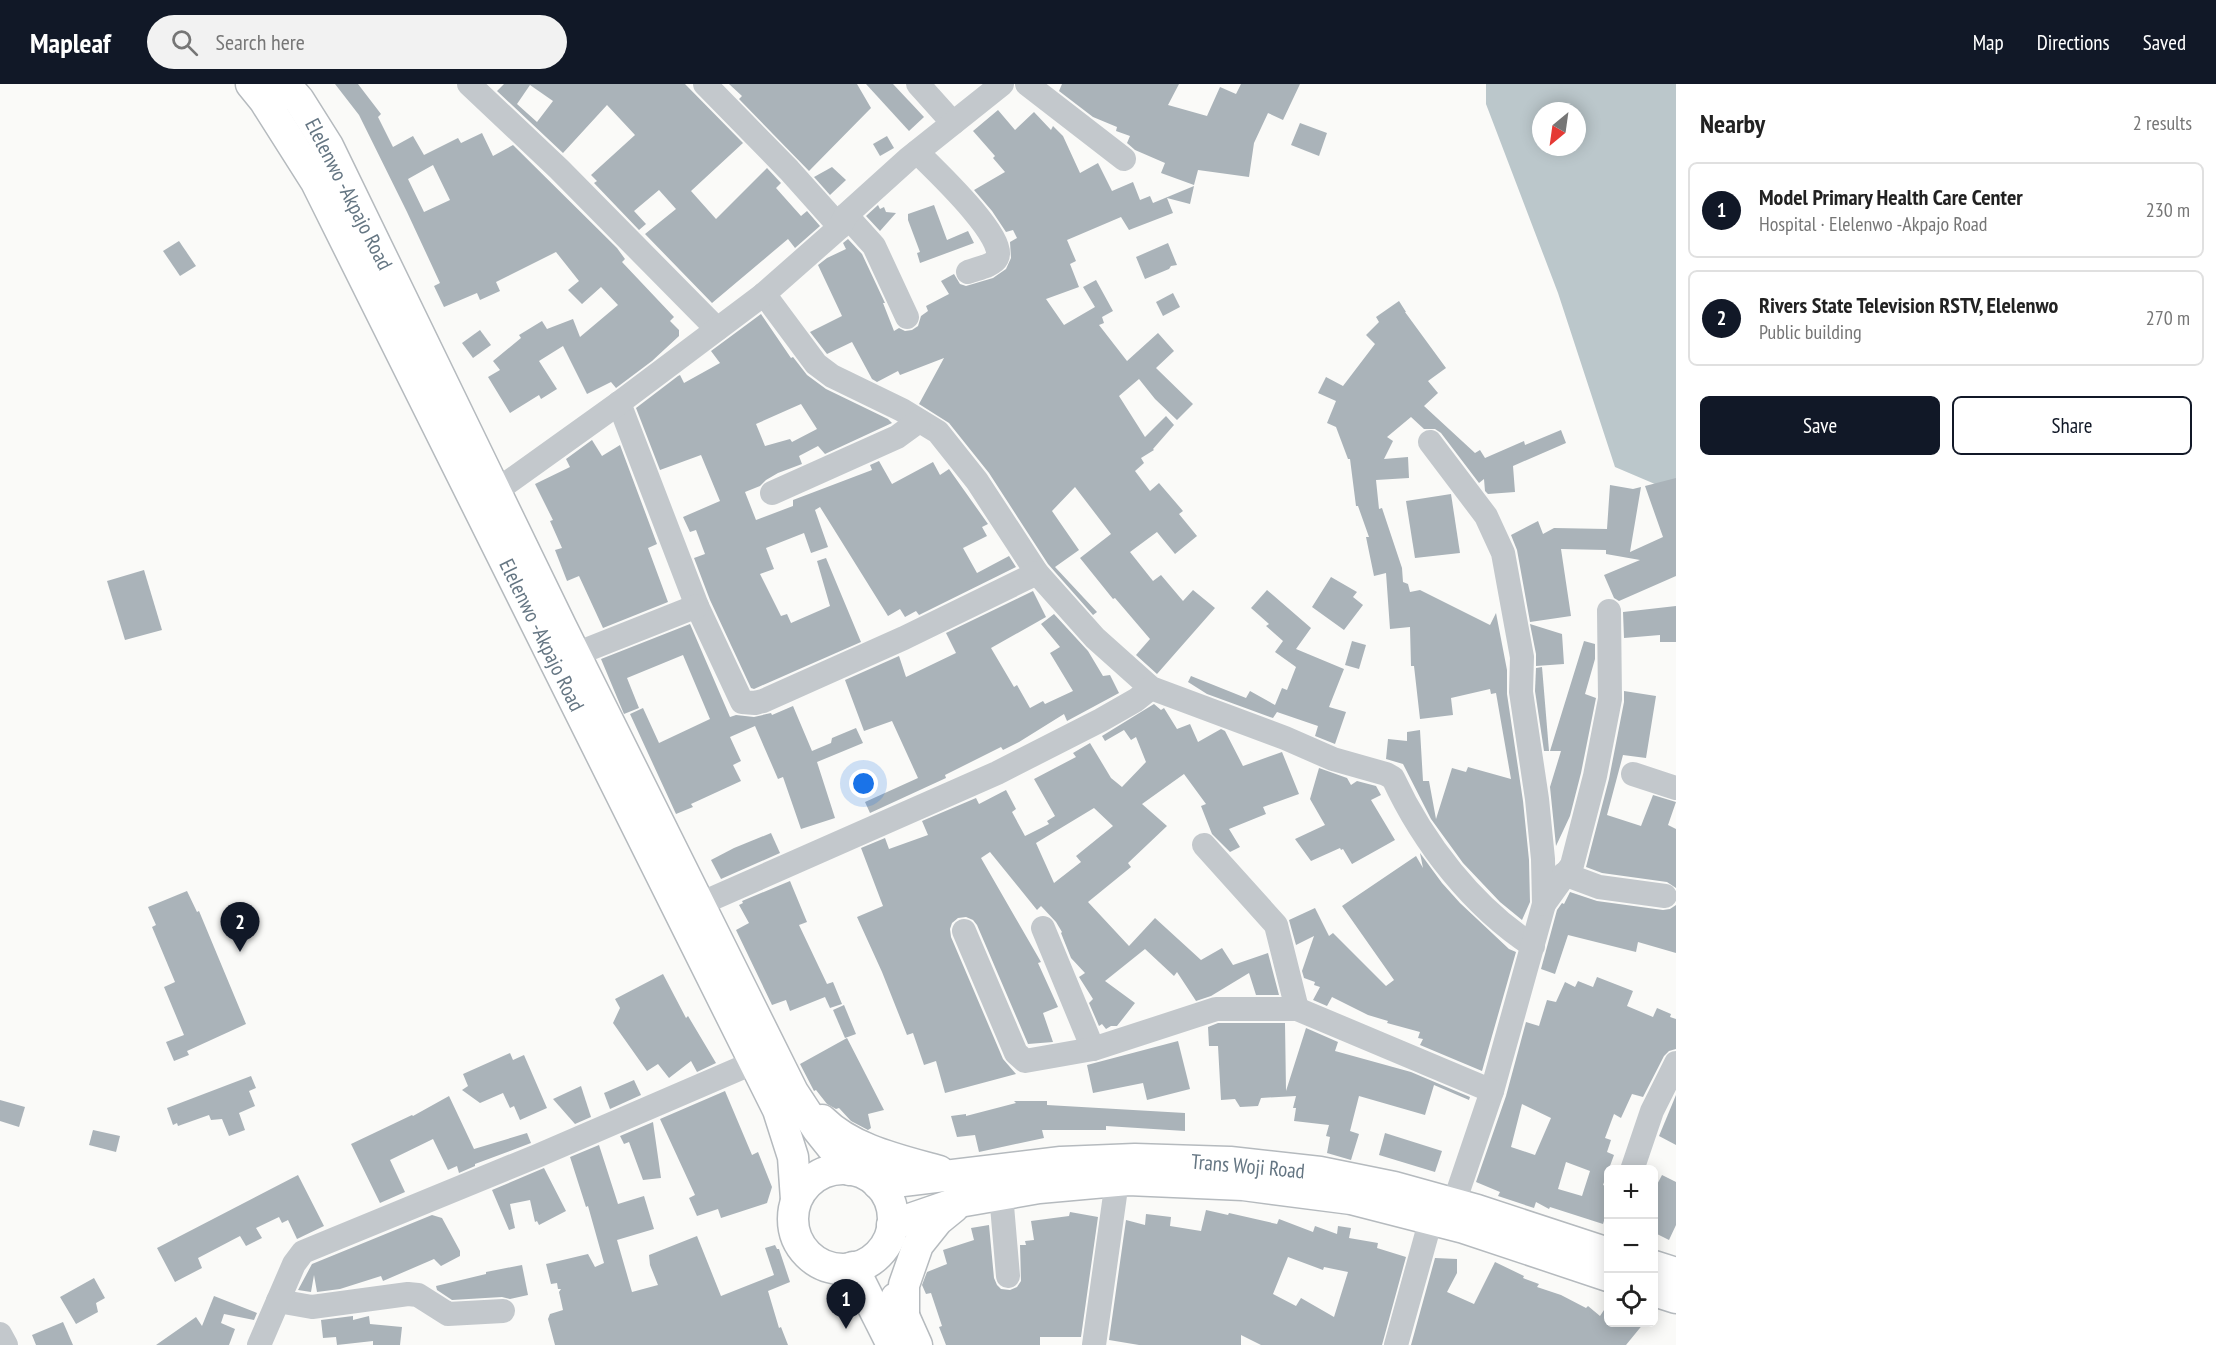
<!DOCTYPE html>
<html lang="en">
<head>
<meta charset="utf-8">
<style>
  :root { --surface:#fff; --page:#f2f2f2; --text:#222; --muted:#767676; --line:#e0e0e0; --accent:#111827 }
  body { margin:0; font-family:"PT Sans Narrow",sans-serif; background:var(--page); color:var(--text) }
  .controls { position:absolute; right:18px; bottom:18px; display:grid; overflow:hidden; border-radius:9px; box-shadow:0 3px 15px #0003 }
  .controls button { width:54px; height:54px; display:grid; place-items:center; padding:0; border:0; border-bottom:2px solid var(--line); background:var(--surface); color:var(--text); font:30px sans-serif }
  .compass { position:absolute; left:1532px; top:18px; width:54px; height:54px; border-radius:50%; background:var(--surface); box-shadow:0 3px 15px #0003; rotate:209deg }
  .you { position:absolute; left:864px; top:700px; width:21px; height:21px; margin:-15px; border:4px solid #fff; border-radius:50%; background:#1a73e8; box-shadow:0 0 0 9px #1a73e833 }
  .badge { display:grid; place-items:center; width:39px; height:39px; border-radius:50%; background:var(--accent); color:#fff; font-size:20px; font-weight:700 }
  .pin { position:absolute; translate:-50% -50px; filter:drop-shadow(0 2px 3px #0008) }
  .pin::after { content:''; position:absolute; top:32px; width:21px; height:18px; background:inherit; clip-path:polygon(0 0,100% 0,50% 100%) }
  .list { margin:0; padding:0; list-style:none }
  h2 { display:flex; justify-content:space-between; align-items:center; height:78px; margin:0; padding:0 24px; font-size:26px }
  h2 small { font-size:20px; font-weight:400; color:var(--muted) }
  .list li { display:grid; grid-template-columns:39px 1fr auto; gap:18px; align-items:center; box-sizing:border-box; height:96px; margin:0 12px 12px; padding:0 12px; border:2px solid var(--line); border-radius:9px }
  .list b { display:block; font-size:22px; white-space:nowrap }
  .list p { margin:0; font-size:20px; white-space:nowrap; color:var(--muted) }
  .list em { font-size:20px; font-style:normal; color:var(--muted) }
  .actions { display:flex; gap:12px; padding:18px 24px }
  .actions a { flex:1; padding:14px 0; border:2px solid var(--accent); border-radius:9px; text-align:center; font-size:21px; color:var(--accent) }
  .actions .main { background:var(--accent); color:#fff }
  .icon { flex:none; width:33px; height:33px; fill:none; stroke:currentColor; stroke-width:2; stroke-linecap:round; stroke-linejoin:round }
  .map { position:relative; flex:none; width:1676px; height:1261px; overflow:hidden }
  header { display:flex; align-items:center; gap:36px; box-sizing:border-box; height:84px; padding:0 30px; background:var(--accent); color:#fff }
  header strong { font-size:28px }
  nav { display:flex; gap:33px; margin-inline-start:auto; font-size:21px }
  .search { width:420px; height:54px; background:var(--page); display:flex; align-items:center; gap:15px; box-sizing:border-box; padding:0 21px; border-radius:33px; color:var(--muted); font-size:22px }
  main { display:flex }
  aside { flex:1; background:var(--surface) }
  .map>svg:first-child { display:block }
  .water { fill:#bbc7cb; fill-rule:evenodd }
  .building { fill:#aab3b9; fill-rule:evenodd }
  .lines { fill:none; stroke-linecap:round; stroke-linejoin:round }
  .major-casing { stroke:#b5babe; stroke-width:33 }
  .minor { stroke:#c3c8cc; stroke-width:24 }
  .major { stroke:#fff; stroke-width:30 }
  .labels { text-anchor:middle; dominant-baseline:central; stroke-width:6; stroke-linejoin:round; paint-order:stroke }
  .street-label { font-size:21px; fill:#657683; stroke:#fff }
</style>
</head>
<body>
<header>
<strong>Mapleaf</strong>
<div class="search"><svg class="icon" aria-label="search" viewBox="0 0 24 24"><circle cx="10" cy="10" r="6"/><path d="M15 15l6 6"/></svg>Search here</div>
<nav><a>Map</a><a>Directions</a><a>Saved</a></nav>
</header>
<main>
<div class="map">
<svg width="1676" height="1261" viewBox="0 0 1676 1261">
  <rect width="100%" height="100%" fill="#fafaf8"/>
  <!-- water -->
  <path class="water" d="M1486 0H1676V409L1615 383 1558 209 1486 20ZM1541 27H1577V63H1541Z"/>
  <!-- building -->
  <g class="building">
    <path d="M335 0H358L381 30 378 33 393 63 413 52 424 71 458 54 461 59 482 49 493 72 513 61 617 164 625 175 622 178 674 233 670 237 679 246V252L652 277 616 304 611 298 587 310 563 262 539 277 557 305 541 315 539 311 510 329 488 293 500 286 493 277 521 254 519 251 542 237 547 245 573 235 580 253 618 221 601 203 582 220 568 206 579 197 556 168 496 198 500 207 480 216 477 209 444 223 434 202 440 199 407 128 359 31ZM433 81 450 116 424 128 408 95Z"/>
    <path d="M504 0H685L743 59 691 107 716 135 767 84 781 99 776 104 801 132 807 127 820 142 795 164 788 155 712 219 645 150 676 125 659 106 634 127 646 140 639 146 594 99 597 97 591 91 635 51 607 21 563 69 497 7ZM530 1 553 17 537 38 517 20Z"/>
    <path d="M729 0H857L871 24 809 87 739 15 742 12Z"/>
    <path d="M866 0H893L924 33 909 47Z"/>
    <path d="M1062 0H1179L1168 21 1207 32 1220 3 1236 10 1241 0H1300L1283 36 1268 29 1254 59 1249 93 1198 86 1194 101 1161 89 1165 79 1135 66 1127 59 1130 52 1116 47 1117 43 1093 33 1059 7Z"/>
    <path d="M998 26 1015 46 1034 28 1051 46 1053 42 1063 52 1080 89 1098 79 1112 107 1133 98 1140 116 1150 112 1153 119 1194 102 1190 120 1167 114 1173 129 1129 146 1121 133 1067 156 1076 177 1070 180 1079 203 1046 215 1064 241 1095 223 1083 203 1096 196 1113 227 1102 233 1104 239 1099 241 1127 277 1158 249 1174 267 1156 284 1193 320 1177 336 1155 315 1139 295 1119 312 1145 353 1166 332 1174 341 1153 365 1154 366 1141 374 1144 379 1135 387 1150 407 1159 399 1183 427 1179 430 1197 452 1175 470 1157 448 1130 468 1153 497 1161 491 1183 517 1193 506 1215 524 1157 590 1136 571 1150 555 1115 514 1113 515 1080 474 1111 450 1075 403 1052 427 1079 466 1055 483 1097 528 1093 531 1048 480 989 389 949 339 919 320 944 274 900 291 898 287 877 298 872 295 852 258 827 270 810 248 842 232 818 181 827 174 846 165 843 159 848 155 862 170 885 219H883L894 247 899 244 905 247 912 246 918 242 921 232 928 227 926 222 949 210 941 197 954 190 960 200 966 202 993 194 1006 185 1011 174 1010 158 1017 154 1013 146 1006 148 992 127 974 106 1005 88 993 74 995 72 973 47Z"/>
    <path d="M1300 39 1327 49 1319 72 1291 61Z"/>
    <path d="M887 52 894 64 880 72 873 60Z"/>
    <path d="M832 83 846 96 830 111 814 93Z"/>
    <path d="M878 121 880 125 884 123 886 128 896 129 880 147 866 132Z"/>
    <path d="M934 121 947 156 968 147 974 159 920 179 917 169 920 168 908 136V130Z"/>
    <path d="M179 157 196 182 180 192 163 167Z"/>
    <path d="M1168 159 1177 181 1171 182 1169 185 1145 195 1136 173Z"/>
    <path d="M1173 209 1180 223 1163 232 1156 218Z"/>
    <path d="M1399 217 1406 228H1405L1446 284 1428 297 1438 309 1424 322 1475 369 1480 366 1485 374 1524 357 1525 361 1561 346 1566 359 1513 382 1515 408 1488 410 1485 407 1484 395 1479 399 1441 349 1435 345H1424L1411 333 1387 353 1393 357 1384 375 1408 373 1409 394 1376 396 1379 425 1382 424 1402 484 1403 498 1408 500 1410 508 1420 506 1490 541 1496 529 1507 586V610L1523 717 1529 776 1530 818 1522 836 1500 818 1463 779 1431 735 1403 680 1386 675 1388 655 1407 657V648L1420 646 1423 697H1429L1436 735 1452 684 1466 688 1468 683 1511 695 1496 609 1491 610 1490 605 1451 614 1453 631 1420 635 1414 582H1411L1410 543 1390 545 1386 489 1374 492 1366 453H1369L1358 422H1356L1350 375H1348L1336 343 1327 339 1336 317 1318 309 1326 293 1343 302 1375 260 1366 251 1379 238 1376 233Z"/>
    <path d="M761 230 791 274 793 273 807 291 826 305 888 335 892 339 825 370 818 362 799 372 802 380 778 389 766 396 760 402 745 408 756 436 793 422V416L872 386 870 381 879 377 892 400 933 378 940 391 949 385 988 440 982 443 987 452 963 464 977 489 1009 472 1016 483 919 531 916 527 905 533 900 525 888 532 820 423 815 426 828 463 811 469 804 449 766 464 774 485 760 490 781 532 787 530 791 539 830 522 817 477 826 474 861 558 754 605 751 604 710 516 694 474 705 470 696 446 690 448 683 433 720 417 701 371 660 386 636 324 678 292 680 291 684 299 720 279 711 267ZM801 320 817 345 792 358 790 355 765 362 756 340Z"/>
    <path d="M480 246 491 261 473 274 462 259Z"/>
    <path d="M592 356 602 372 620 361 657 460 648 464 668 518 603 544 579 492 567 497 555 466 562 464 550 437 553 436 535 400 570 383 566 375Z"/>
    <path d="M1676 394V492L1619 517 1614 514 1604 491 1640 476 1606 470V466L1561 465 1571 532 1530 538 1517 466 1511 451 1538 437 1543 450 1554 444 1607 445 1610 401 1633 405 1641 403 1630 468 1663 453 1645 402Z"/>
    <path d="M1451 410 1460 469 1415 474 1406 417Z"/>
    <path d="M144 486 162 546 125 556 107 497Z"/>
    <path d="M1331 493 1357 508 1353 513 1363 521 1344 546 1312 523Z"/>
    <path d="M1267 506 1311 544 1296 565 1344 585 1329 623 1346 628 1335 660 1315 652 1318 642 1277 628 1273 634 1207 610 1188 598 1191 592 1246 614 1250 607 1275 621 1282 604 1287 606 1296 583 1275 568 1283 557 1266 542 1269 540 1251 524Z"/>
    <path d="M1033 507 1046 533 991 564 1014 603 1017 601 1030 624 1043 617 1045 620 1073 607 1050 569 1060 563 1041 540 1054 530 1088 567 1103 592 1110 591 1119 609 1067 637 1064 630 1019 658 1003 666 1001 663 945 691 946 694 870 729 865 718 918 694 892 637 864 647 845 596 899 572 906 593 956 569 946 549Z"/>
    <path d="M1676 522V558H1660V551L1624 554 1623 528Z"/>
    <path d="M690 540 730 633 736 631 754 633 771 629 772 631 793 622 812 667 831 659 832 654 856 644 863 659 817 678 835 734 801 745 783 693 778 695 755 642 730 653 741 677 733 681 741 697 691 720 693 723 676 730 630 630 643 624 659 659 710 635 683 571 627 594 639 624 624 630 601 575Z"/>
    <path d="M1530 540 1562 550 1564 580 1536 582V570Z"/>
    <path d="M1352 557 1366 561 1359 585 1345 581Z"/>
    <path d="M1584 557 1595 560V575L1585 610 1596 614 1581 689 1570 732 1556 762 1550 703 1561 667H1550Z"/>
    <path d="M1542 583 1549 667H1544L1535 607 1536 584Z"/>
    <path d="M1624 607 1656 612 1646 674 1623 671 1607 731 1641 742 1653 711 1676 718 1668 741 1676 745V804L1667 798 1602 789 1586 783 1609 695 1624 618Z"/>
    <path d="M1154 620 1161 626 1164 624 1177 645 1190 640 1198 658 1221 645 1225 647 1243 682 1282 668 1299 710 1263 723 1266 730 1229 745 1240 763 1230 768 1212 750 1201 722 1206 720 1184 690 1142 720 1167 742 1128 779 1131 783 1088 818 1129 862 1155 834 1201 876 1222 864 1233 881 1268 869 1279 911H1256L1249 889 1211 912 1196 917 1177 888 1174 892 1145 865 1105 897 1135 919 1117 942H1111L1106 945 1102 940 1099 942 1089 919 1093 915 1079 893 1085 889 1071 874 1061 849 1062 848 1056 838 1041 822 1037 826 990 768 981 774 1041 878 1038 879 1058 923 1043 929 1053 958 1028 960 977 841 973 836 966 833 958 834 952 839 950 845 951 853 1003 975 1016 990 945 1009 936 977 924 981 913 949 907 951 882 888 857 833 883 822 861 764 885 754 889 765 928 751 922 737 976 714 979 720 1006 706 1016 725 1012 728 1025 752 1049 740 1047 737 1055 732 1034 695 1076 673 1073 669 1090 659 1111 694 1122 703 1146 678 1136 653 1131 656 1124 646 1105 657 1102 652ZM1094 724 1113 742 1076 772 1081 778 1054 799 1036 759Z"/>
    <path d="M1319 684 1347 694 1351 701 1357 697 1376 702 1381 711 1371 716 1395 756 1352 780 1343 765 1341 766 1340 764 1311 777 1295 755 1325 741 1310 715Z"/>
    <path d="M771 749 780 769 721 795 711 776 734 764Z"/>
    <path d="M1420 769 1442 799 1460 819 1509 865 1516 868 1482 987 1420 961 1423 955 1418 954 1420 948 1387 939 1388 937 1368 931 1332 913 1327 922 1313 916 1320 903 1314 901 1315 898 1304 894 1302 887 1314 852 1296 861 1289 836 1315 824 1329 852 1333 849 1386 902 1394 896 1342 822 1416 772 1423 784Z"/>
    <path d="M790 797 807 838 799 841 827 900 833 898 842 920 830 924 825 913 790 927 786 916 772 921 736 846 749 839 739 821 743 819 742 817Z"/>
    <path d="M187 807 197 828 199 827 246 940 187 967 189 971 174 977 166 958 184 951 164 903 175 898 152 843 156 841 148 823Z"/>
    <path d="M1570 808 1597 817 1663 826 1670 825 1676 821V869L1638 858 1636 868 1568 851 1555 890 1541 885 1557 826 1562 819 1564 820Z"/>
    <path d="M663 890 686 934 688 932 716 979 697 988 691 977 669 994 658 980 647 987 613 939 620 924 615 915Z"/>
    <path d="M1597 893 1633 907 1627 922 1653 933 1657 924 1671 930 1670 933 1676 935V965L1669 967 1664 972 1643 1013 1632 1010 1621 1034 1614 1030 1605 1054 1611 1056 1607 1068 1614 1071 1603 1101 1608 1103V1124L1603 1140 1550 1123 1549 1125 1536 1118 1534 1124 1498 1112 1500 1108 1476 1098 1506 1012 1526 938 1539 942 1547 916 1556 918 1565 898 1575 903 1578 897 1593 903ZM1522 1020 1551 1034 1535 1071 1511 1063ZM1566 1078 1590 1087 1582 1112 1558 1105Z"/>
    <path d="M844 921 856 950 845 954 833 926Z"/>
    <path d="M1218 939H1285L1286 1007 1306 944 1338 958 1335 967 1411 988 1470 1013 1469 1016 1434 1001 1425 1031 1359 1012 1350 1047 1359 1050 1351 1076 1327 1069 1330 1053 1326 1052 1329 1041 1294 1037 1296 1024H1293L1296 1012 1261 1014 1258 1022 1240 1023 1235 1015 1221 1016 1218 962H1209L1208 943Z"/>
    <path d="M847 954 884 1026 868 1030 871 1044 868 1046 851 1037 839 1024 836 1025 827 1020 816 1006 814 1007 800 980Z"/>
    <path d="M1178 957 1190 1005 1147 1016 1143 999 1093 1009 1087 981Z"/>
    <path d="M510 969 513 976 524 971 547 1024 520 1036 514 1022 510 1024 503 1009 480 1019 462 1006 468 1002 463 990Z"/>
    <path d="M251 992 256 1004 249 1007 255 1022 239 1029 245 1046 229 1052 222 1035 211 1036 209 1031 178 1042 177 1039 173 1041 167 1024Z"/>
    <path d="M634 996 641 1011 610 1025 604 1009Z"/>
    <path d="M581 1002 591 1033 575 1040 553 1015Z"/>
    <path d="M725 1007 752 1071 758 1068 772 1103 767 1119 721 1134 718 1125 697 1132 689 1114 695 1111 660 1035Z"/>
    <path d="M1676 1011V1061L1659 1052Z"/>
    <path d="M449 1012 474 1065 527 1049 531 1059 475 1080V1082L459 1089 457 1082 448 1086 433 1055 390 1076 405 1108 380 1119 351 1060 412 1031 413 1032Z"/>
    <path d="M0 1016 25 1023 19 1043 0 1037Z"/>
    <path d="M1014 1017H1047V1021L1185 1029V1047L1106 1042V1046H1042L1044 1054 979 1068 975 1051 957 1053 951 1032 966 1030V1032L1016 1019Z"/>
    <path d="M653 1038 661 1094 643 1096 629 1058 624 1060 620 1052Z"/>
    <path d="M93 1046 120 1052 116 1068 89 1061Z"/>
    <path d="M1385 1049 1442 1067 1435 1088 1379 1071Z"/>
    <path d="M599 1061 618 1120 644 1112 654 1145 617 1156 632 1208 658 1201 650 1181 649 1171 697 1152 721 1212 774 1191 765 1164 775 1161 777 1165H779L790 1198 768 1207 779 1244 781 1243 788 1261H555L548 1235 550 1230 563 1226 559 1208 561 1205H558L557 1199 551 1200 546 1180 588 1170 595 1183 604 1179 588 1122 586 1123 570 1073Z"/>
    <path d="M544 1084 566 1127 539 1141 537 1137 535 1138 530 1116 510 1120 515 1144 509 1146 492 1106Z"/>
    <path d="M298 1091 324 1142 297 1155 288 1136 282 1139 279 1133 256 1144 262 1154 246 1162 240 1152 198 1174 202 1184 175 1198 157 1164Z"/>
    <path d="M1662 1091 1676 1098V1141L1669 1156 1653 1148V1108Z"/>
    <path d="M1206 1126 1228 1131 1229 1129 1277 1140 1279 1135 1313 1148 1315 1142 1337 1150 1338 1142 1351 1144 1349 1154 1378 1159 1377 1164 1406 1173 1382 1261H1261L1241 1251V1261H1139L1109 1256 1126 1136 1145 1141 1146 1130 1171 1133 1170 1142 1201 1147ZM1288 1173 1323 1186 1324 1183 1348 1188 1334 1233 1301 1214 1296 1222 1273 1210Z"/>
    <path d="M1070 1128 1098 1133 1081 1253H1040V1261H946L939 1243 942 1242 931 1209 926 1210 922 1201 927 1188 947 1180 943 1166 974 1156 971 1144 989 1141 994 1194 997 1201 1001 1205 1010 1206 1017 1203 1021 1197 1020 1161H1026L1025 1157 1034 1156 1031 1137 1069 1132Z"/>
    <path d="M432 1131 442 1134 460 1167V1172L441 1182 434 1175 383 1197 381 1192 340 1205 317 1208 314 1191 311 1208 298 1206 312 1180Z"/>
    <path d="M1435 1174 1457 1175V1189L1447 1208 1474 1220 1495 1178 1524 1192 1523 1194 1539 1200 1537 1203 1561 1211 1586 1224 1588 1222 1600 1232 1608 1220V1239H1644L1626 1261H1411Z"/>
    <path d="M522 1181 528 1211 510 1215 502 1213 452 1216 437 1206 436 1202 486 1190V1188Z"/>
    <path d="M94 1194 105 1214 96 1219 98 1228 76 1240 60 1213Z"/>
    <path d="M214 1212 257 1229 254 1236 224 1230 221 1239 235 1245 229 1261H156L196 1233 202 1242Z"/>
    <path d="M353 1232V1236L369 1232 370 1240 402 1243 400 1261H373V1257L337 1261 336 1253 323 1254 321 1236Z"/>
    <path d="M63 1238 73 1261H36L32 1251Z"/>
  </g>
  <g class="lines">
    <defs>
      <g id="major">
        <path d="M251 0 264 16 316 98 778 1026 793 1073 796 1116"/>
        <path d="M285 0 299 16 328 62 561 542 793 1008 818 1046 850 1086"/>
        <path d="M822 1036C852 1066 900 1076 939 1087"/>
        <circle cx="843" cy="1135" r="50"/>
        <path d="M878 1100 1061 1078 1135 1075 1230 1078 1320 1088 1394 1103 1477 1126 1608 1169"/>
        <path d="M892 1141 959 1118 1039 1104 1128 1096 1243 1101 1351 1115 1464 1144 1608 1192"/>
        <path d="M1654 1182 1676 1189"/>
        <path d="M853 1183 892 1261"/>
        <path d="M1654 1207 1676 1214"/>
        <path d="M896 1214 917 1261"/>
        <path d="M904 1232V1201L918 1161 938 1136 954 1123"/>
      </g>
    </defs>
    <!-- major casing -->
    <use href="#major" class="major-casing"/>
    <!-- minor -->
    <g class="minor">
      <path d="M469 0 559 85 717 245"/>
      <path d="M705 0 789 86 840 143"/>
      <path d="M918 0 953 39"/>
      <path d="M1027 0 1124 75"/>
      <path d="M917 68C932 83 1008 154 997 174 993 182 975 185 968 188"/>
      <path d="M846 131 874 162 907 233"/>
      <path d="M764 210 816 280 832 292 902 326 938 348 977 397 1037 489 1095 554 1151 604 1285 654 1333 675 1386 690 1393 694C1423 759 1473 823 1533 862"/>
      <path d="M619 319 697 522 742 618 755 619 763 617 904 554 1037 489"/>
      <path d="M1430 358 1486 432 1503 469 1522 573 1521 608 1537 715 1543 775 1544 820 1492 1007 1454 1119"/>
      <path d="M496 407 619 319 764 210 840 143 846 131 908 75 1002 0"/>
      <path d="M772 409 897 353 919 337"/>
      <path d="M576 570 697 522"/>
      <path d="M1633 690 1676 704"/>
      <path d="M1204 761 1276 841 1297 925"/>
      <path d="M1564 790 1599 803 1665 812"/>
      <path d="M700 820 997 689 1101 636 1136 616 1151 604"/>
      <path d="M1544 820 1572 781 1595 692 1610 615 1609 527"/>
      <path d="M1043 844 1093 965"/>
      <path d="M964 847 1016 969 1025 977 1093 965 1216 925H1297L1492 1007"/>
      <path d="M1632 1086 1652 1027 1676 979"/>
      <path d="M1001 1110 1008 1192"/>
      <path d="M278 1217 312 1223 408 1210 418 1211 448 1230 503 1227"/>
      <path d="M0 1250 6 1261"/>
      <path d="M259 1261 294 1180 303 1168 537 1072 755 978"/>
      <path d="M1094 1261 1117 1097"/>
      <path d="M1396 1261 1431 1135"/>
    </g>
    <!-- major -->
    <use href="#major" class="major"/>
  </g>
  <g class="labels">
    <!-- street labels -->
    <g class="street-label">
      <text transform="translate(349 110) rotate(63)">Elelenwo -Akpajo Road</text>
      <text transform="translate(542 551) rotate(64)">Elelenwo -Akpajo Road</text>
      <text transform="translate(1248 1082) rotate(5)">Trans Woji Road</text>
    </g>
  </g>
</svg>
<div class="controls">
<button>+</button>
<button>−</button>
<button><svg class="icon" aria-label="locate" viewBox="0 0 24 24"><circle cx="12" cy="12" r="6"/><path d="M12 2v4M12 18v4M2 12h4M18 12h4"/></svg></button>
</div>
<svg class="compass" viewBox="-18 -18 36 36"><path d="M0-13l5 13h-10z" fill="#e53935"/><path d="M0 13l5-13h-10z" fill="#767676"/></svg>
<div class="you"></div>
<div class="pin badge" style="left:846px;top:1245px">1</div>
<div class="pin badge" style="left:240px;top:868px">2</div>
</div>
<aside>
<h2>Nearby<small>2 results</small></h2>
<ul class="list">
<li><span class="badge">1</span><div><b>Model Primary Health Care Center</b><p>Hospital · Elelenwo -Akpajo Road</p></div><em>230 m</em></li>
<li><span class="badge">2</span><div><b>Rivers State Television RSTV, Elelenwo</b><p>Public building</p></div><em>270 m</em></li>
</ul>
<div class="actions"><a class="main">Save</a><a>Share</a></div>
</aside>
</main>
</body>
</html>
